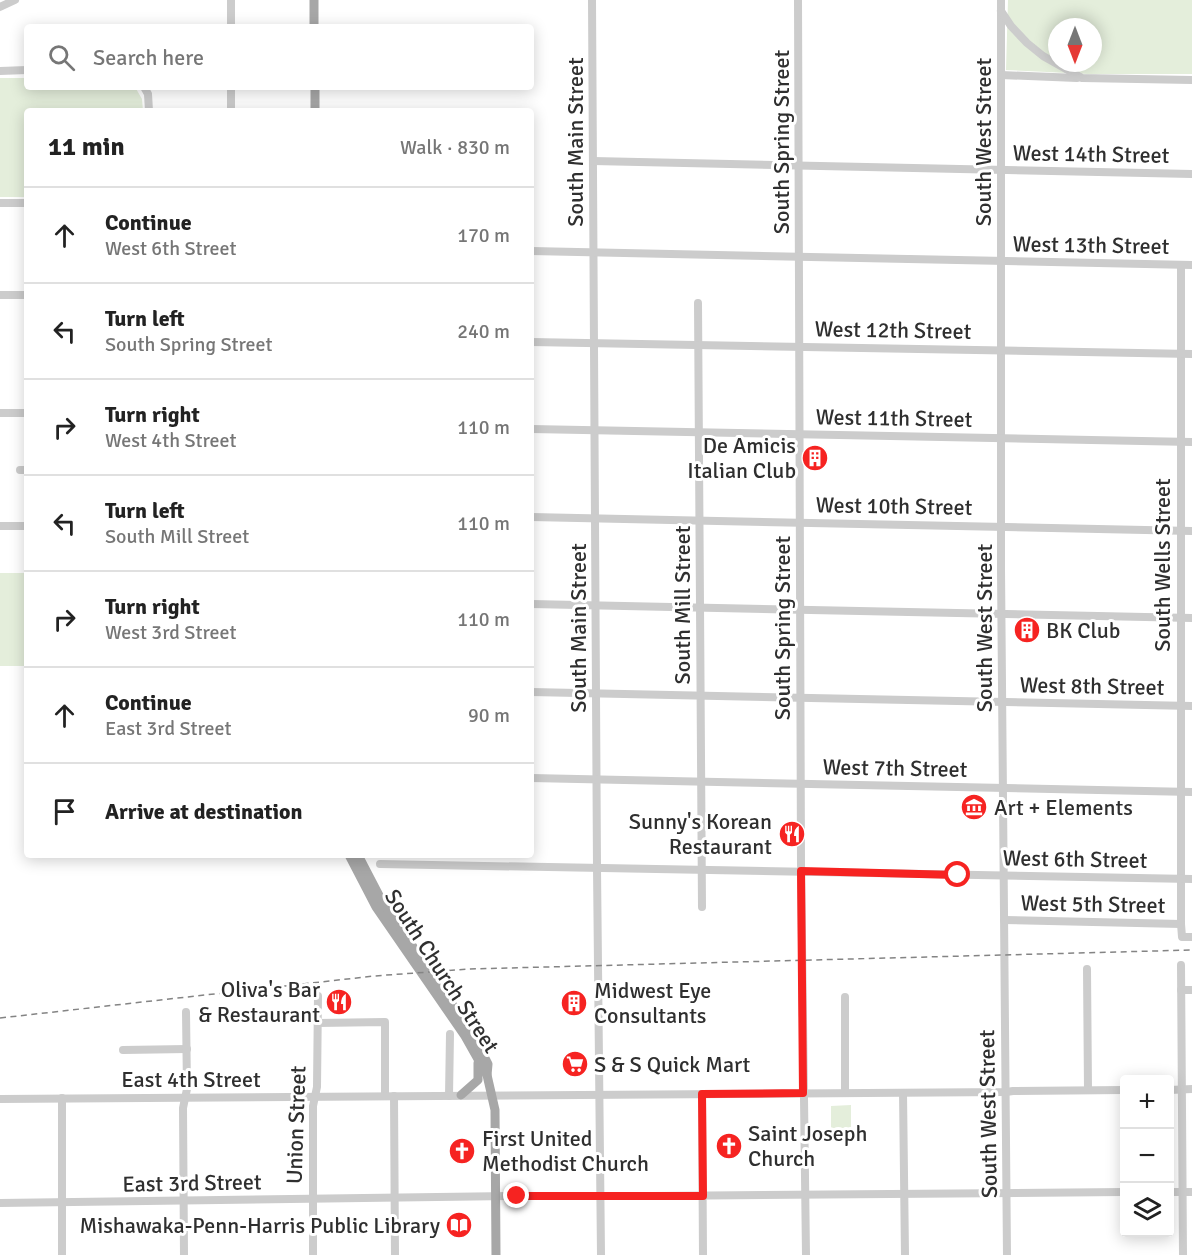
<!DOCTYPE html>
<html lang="en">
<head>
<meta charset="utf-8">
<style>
  :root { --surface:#fff; --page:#f2f2f2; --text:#222; --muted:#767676; --line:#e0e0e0 }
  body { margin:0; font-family:Signika,sans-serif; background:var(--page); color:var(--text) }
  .controls { position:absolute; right:18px; bottom:18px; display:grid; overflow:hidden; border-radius:6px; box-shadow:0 3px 15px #0003 }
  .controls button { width:54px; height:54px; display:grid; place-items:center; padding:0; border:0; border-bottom:2px solid var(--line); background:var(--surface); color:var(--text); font:30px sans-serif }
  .compass { position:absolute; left:1048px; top:18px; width:54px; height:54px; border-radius:50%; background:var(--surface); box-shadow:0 3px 15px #0003; rotate:180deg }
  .stop { position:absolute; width:18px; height:18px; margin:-14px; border:4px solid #f62321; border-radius:50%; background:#fff }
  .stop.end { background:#f62321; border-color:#fff; box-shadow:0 2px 6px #0008 }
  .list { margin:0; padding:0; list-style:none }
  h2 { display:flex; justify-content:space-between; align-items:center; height:78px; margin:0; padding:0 24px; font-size:26px }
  h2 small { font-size:20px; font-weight:400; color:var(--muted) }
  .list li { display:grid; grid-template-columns:39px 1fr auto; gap:18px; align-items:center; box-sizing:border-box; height:96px; padding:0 24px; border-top:2px solid var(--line) }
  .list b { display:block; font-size:22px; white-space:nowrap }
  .list p { margin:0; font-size:20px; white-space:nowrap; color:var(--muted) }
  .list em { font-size:20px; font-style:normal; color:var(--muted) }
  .icon { flex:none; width:33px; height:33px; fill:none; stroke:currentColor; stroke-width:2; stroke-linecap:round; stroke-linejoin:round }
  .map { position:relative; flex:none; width:1192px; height:1255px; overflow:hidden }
  .search { position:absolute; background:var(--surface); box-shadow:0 3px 15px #0003; left:24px; top:24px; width:510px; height:66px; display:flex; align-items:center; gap:15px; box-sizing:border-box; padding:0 21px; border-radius:6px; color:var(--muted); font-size:22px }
  .panel { position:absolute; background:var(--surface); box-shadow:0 3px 15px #0003; left:24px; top:108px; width:510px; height:750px; border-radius:6px }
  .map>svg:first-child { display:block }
  .green { fill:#e4eedb; fill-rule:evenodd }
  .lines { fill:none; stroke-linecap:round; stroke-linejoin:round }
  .minor { stroke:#ccc; stroke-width:8 }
  .major { stroke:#a7a7a7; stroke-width:9 }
  .rail { stroke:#848484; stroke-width:1.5; stroke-dasharray:6 4.5; stroke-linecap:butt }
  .route { stroke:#f62321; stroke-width:8 }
  .labels { text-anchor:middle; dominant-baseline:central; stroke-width:6; stroke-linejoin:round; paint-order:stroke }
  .street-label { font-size:22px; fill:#2f2f2f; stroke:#fff }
  .poi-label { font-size:22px; fill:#2f2f2f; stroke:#fff; text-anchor:start }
</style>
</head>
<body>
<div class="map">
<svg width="1192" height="1255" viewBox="0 0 1192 1255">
  <rect width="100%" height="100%" fill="#fff"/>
  <!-- green -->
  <g class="green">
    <path d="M1008 0H1192V74H1088L1006 70ZM1057 27H1093V63H1057Z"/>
    <path d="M0 78H27V87H135L142 99 143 111H27V197H0Z"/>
    <rect x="0" y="573" width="27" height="93"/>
    <path d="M851 1105V1128H831V1106Z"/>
  </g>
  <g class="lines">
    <!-- minor -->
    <g class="minor">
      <path d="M231 0V27"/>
      <path d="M592 0 597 868 601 1255"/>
      <path d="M798 0 801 863 806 1255"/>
      <path d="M1001 0V570L1007 1255"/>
      <path d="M0 7 15 0"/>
      <path d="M1001 11 1011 26 1027 43 1043 56 1082 78 1192 80"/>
      <path d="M0 71 27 70"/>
      <path d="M1001 75 1077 78"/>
      <path d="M144 87 148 94 149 111"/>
      <path d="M231 87V111"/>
      <path d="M593 161 1192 174"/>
      <path d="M0 203H27"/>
      <path d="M531 251 1192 265"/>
      <path d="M1181 265V924L1182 937H1192"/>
      <path d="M0 295H27"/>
      <path d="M698 303 702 907"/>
      <path d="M531 342 1192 354"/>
      <path d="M0 413H27"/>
      <path d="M531 429 1192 442"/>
      <path d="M20 470H27"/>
      <path d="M531 517 1192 531"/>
      <path d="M0 526H27"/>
      <path d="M531 604 1192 618"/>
      <path d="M531 692 1192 706"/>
      <path d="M531 778 1192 792"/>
      <path d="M380 864 1192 879"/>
      <path d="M1004 920 1181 924"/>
      <path d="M1181 965 1183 1255"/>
      <path d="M1087 969 1088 1090"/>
      <path d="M1181 990H1192"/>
      <path d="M845 997V1093"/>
      <path d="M318 1023 385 1022V1096"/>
      <path d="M123 1050 187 1049"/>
      <path d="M1170 1090 1192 1089"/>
      <path d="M903 1093 905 1255"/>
      <path d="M702 1094 703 1255"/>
      <path d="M394 1096 395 1255"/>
      <path d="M449 1096 450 1034"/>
      <path d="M0 1099 1006 1092 1013 1091 1124 1090"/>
      <path d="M1170 1192H1192"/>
      <path d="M0 1203 517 1196H652L1124 1192"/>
      <path d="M62 1255V1098"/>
      <path d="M184 1255 183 1108 187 1089 186 1012"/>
      <path d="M313 1255V1106L317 1087 318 996"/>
    </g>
    <!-- major -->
    <g class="major">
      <path d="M314 0V27"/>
      <path d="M315 111V87"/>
      <path d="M349 855 376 907 465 1036 487 1075"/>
      <path d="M358 855 383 903 472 1033 488 1064 487 1075 495 1110 496 1255"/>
      <path d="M461 1095 478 1080V1063"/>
    </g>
    <!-- rail -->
    <path class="rail" d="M0 1018 374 976 470 969 1192 950"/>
  </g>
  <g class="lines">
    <!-- route -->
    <path class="route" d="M517 1196H703L702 1094 803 1093 801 871 958 875"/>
  </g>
  <!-- icons -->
  <defs>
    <symbol id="building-disc" viewBox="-11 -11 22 22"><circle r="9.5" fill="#f62321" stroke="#fff"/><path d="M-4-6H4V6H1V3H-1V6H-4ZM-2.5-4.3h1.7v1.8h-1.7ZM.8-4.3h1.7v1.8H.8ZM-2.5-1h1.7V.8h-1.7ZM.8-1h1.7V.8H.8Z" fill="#fff"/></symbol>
    <symbol id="museum-disc" viewBox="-11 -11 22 22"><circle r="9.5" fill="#f62321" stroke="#fff"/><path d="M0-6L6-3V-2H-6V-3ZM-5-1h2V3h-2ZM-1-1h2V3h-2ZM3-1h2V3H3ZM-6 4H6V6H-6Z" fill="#fff"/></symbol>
    <symbol id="restaurant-disc" viewBox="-11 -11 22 22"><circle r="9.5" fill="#f62321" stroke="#fff"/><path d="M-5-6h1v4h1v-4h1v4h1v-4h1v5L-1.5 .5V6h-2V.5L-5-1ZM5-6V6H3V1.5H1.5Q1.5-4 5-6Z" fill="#fff"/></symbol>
    <symbol id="supermarket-disc" viewBox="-11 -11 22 22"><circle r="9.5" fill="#f62321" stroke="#fff"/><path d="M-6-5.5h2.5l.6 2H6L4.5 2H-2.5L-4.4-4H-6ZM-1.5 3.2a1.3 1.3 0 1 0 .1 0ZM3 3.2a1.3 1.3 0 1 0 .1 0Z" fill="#fff"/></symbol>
    <symbol id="church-disc" viewBox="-11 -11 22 22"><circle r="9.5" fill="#f62321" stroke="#fff"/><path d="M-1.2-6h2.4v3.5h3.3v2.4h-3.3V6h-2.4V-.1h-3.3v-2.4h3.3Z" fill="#fff"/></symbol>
    <symbol id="library-disc" viewBox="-11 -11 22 22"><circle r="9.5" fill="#f62321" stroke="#fff"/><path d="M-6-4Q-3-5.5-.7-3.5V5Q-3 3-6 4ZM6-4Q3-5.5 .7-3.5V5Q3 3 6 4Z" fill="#fff"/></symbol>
  </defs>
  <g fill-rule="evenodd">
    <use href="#building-disc" x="800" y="443" width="30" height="30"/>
    <use href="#building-disc" x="1012" y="615" width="30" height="30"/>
    <use href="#museum-disc" x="959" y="792" width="30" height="30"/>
    <use href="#restaurant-disc" x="777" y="819" width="30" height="30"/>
    <use href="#restaurant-disc" x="324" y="987" width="30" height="30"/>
    <use href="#building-disc" x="559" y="988" width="30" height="30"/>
    <use href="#supermarket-disc" x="560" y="1049" width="30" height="30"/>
    <use href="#church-disc" x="714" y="1131" width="30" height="30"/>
    <use href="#church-disc" x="447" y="1136" width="30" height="30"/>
    <use href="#library-disc" x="444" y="1210" width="30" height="30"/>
  </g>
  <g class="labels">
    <!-- street labels -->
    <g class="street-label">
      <text transform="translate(575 142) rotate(-90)">South Main Street</text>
      <text transform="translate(781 142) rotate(-90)">South Spring Street</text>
      <text transform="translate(983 142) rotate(-90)">South West Street</text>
      <text transform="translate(1091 154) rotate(1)">West 14th Street</text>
      <text transform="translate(1091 245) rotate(1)">West 13th Street</text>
      <text transform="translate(893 330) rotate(1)">West 12th Street</text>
      <text transform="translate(894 418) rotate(1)">West 11th Street</text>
      <text transform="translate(894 506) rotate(1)">West 10th Street</text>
      <text transform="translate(1162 565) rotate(-90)">South Wells Street</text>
      <text transform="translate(682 605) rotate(-90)">South Mill Street</text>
      <text transform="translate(578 628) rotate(-90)">South Main Street</text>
      <text transform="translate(782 628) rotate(-90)">South Spring Street</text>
      <text transform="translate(984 628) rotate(-90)">South West Street</text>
      <text transform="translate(1092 686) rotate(1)">West 8th Street</text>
      <text transform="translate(895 768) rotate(1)">West 7th Street</text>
      <text transform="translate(1075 859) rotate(1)">West 6th Street</text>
      <text transform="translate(1093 904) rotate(1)">West 5th Street</text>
      <text transform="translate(442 971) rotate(57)">South Church Street</text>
      <text x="191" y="1079">East 4th Street</text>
      <text transform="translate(988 1114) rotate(-91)">South West Street</text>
      <text transform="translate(296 1125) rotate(-88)">Union Street</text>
      <text transform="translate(192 1183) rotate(-1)">East 3rd Street</text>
    </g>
    <!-- poi labels -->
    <g class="poi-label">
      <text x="796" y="445" text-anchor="end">De Amicis<tspan x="796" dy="25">Italian Club</tspan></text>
      <text x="1046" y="630">BK Club</text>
      <text x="994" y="807">Art + Elements</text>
      <text x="772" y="821" text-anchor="end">Sunny's Korean<tspan x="772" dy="25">Restaurant</tspan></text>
      <text x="320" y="989" text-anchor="end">Oliva's Bar<tspan x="320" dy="25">&amp; Restaurant</tspan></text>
      <text x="594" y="990">Midwest Eye<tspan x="594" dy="25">Consultants</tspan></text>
      <text x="594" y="1064">S &amp; S Quick Mart</text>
      <text x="748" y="1133">Saint Joseph<tspan x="748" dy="25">Church</tspan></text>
      <text x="482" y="1138">First United<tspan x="482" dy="25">Methodist Church</tspan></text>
      <text x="440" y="1225" text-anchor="end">Mishawaka-Penn-Harris Public Library</text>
    </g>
  </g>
</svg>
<div class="controls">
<button>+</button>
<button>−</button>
<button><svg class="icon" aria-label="layers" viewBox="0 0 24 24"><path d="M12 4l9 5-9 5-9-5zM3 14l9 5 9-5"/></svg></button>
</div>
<svg class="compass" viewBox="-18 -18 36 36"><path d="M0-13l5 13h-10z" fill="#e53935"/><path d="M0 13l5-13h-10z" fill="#767676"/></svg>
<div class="stop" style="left:958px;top:875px"></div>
<div class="stop end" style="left:517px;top:1196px"></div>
<div class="search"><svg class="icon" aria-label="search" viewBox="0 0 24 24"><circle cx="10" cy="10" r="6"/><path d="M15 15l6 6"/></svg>Search here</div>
<section class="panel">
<h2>11 min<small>Walk · 830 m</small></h2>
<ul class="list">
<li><svg class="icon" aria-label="ahead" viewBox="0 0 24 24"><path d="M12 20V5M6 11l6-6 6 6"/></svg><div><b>Continue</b><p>West 6th Street</p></div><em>170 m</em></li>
<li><svg class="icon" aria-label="left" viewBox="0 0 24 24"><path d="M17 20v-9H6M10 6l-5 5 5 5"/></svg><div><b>Turn left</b><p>South Spring Street</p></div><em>240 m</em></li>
<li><svg class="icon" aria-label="right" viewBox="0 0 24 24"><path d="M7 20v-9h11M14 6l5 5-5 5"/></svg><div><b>Turn right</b><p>West 4th Street</p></div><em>110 m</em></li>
<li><svg class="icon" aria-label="left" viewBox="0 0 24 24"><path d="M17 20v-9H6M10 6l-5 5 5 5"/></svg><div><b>Turn left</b><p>South Mill Street</p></div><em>110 m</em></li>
<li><svg class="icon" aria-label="right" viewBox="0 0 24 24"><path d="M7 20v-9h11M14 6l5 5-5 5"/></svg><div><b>Turn right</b><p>West 3rd Street</p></div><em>110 m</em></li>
<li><svg class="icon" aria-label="ahead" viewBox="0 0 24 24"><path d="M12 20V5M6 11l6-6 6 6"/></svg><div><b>Continue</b><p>East 3rd Street</p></div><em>90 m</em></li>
<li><svg class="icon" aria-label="arrive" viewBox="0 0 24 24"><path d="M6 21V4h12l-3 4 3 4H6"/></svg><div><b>Arrive at destination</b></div></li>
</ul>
</section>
</div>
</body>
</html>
